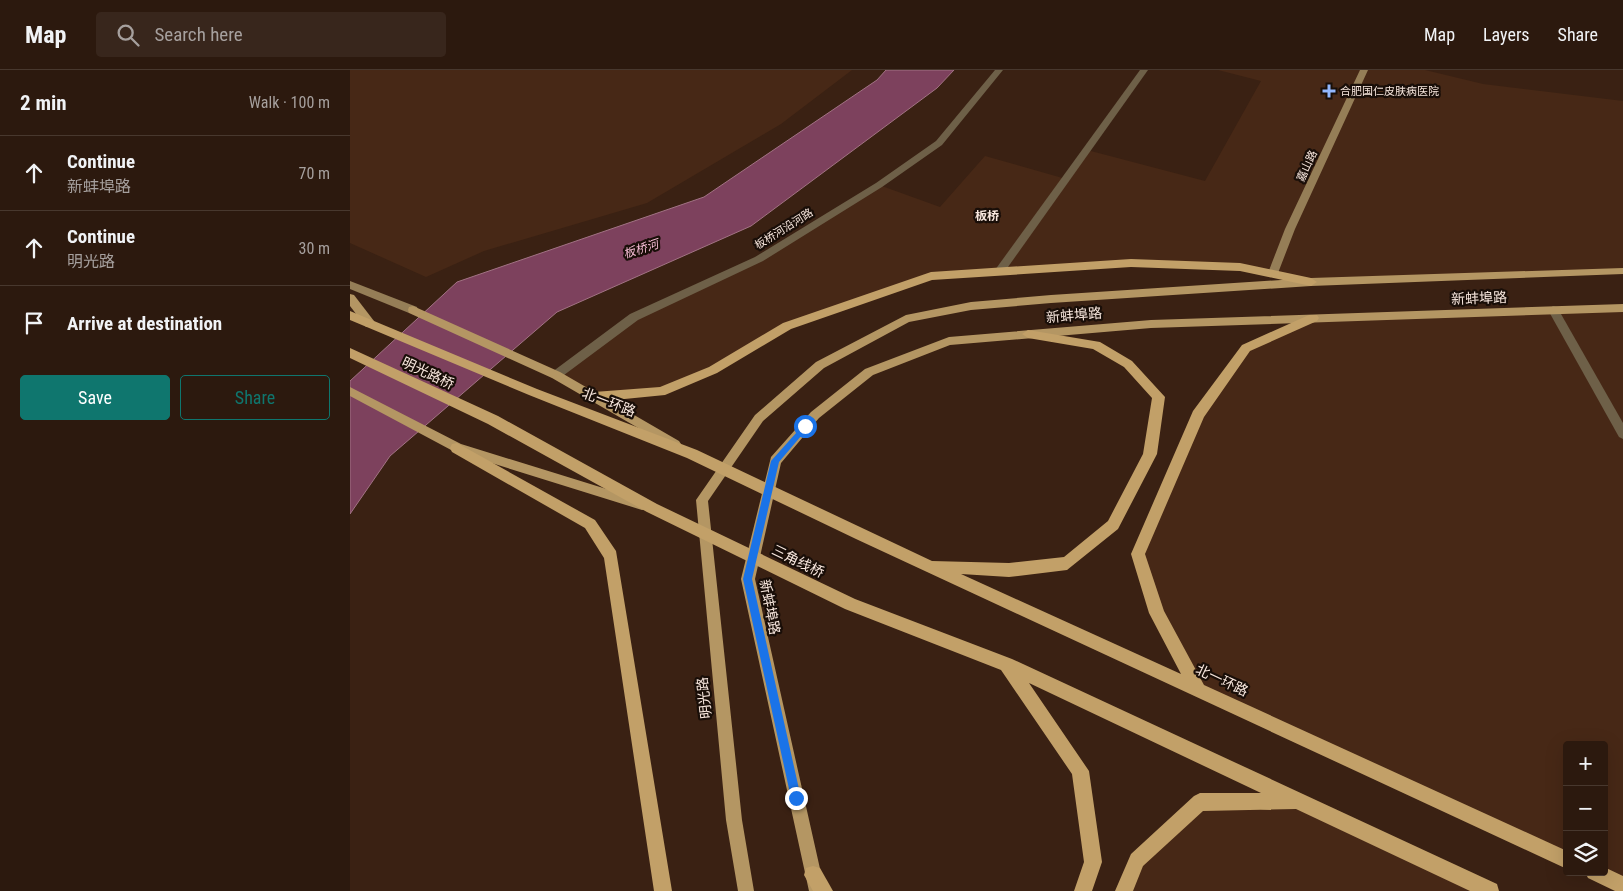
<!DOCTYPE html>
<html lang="en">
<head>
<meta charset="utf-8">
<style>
  :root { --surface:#2c190e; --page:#38261c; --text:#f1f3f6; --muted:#a6a09e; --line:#48382e; --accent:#0f766e }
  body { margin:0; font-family:"Roboto Condensed","Noto Sans SC",sans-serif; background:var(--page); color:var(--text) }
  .controls { position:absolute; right:15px; bottom:15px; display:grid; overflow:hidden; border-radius:5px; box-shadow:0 5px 20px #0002 }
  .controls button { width:45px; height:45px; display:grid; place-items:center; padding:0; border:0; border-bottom:1px solid var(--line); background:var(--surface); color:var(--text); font:25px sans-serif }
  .stop { position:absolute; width:15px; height:15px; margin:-11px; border:4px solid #1a73e8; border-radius:50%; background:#fff }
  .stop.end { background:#1a73e8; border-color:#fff; box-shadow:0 1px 5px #0008 }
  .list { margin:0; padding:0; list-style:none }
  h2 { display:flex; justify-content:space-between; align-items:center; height:65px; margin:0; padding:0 20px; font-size:21px }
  h2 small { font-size:16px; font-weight:400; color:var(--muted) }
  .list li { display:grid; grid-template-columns:32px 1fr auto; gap:15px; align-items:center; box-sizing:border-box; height:75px; padding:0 20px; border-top:1px solid var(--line) }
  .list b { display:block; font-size:19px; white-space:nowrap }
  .list p { margin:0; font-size:16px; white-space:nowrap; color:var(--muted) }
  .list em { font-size:16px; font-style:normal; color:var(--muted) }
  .actions { display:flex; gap:10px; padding:15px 20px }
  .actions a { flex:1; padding:11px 0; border:1px solid var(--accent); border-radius:5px; text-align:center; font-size:18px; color:var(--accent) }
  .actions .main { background:var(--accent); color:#fff }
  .icon { flex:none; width:28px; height:28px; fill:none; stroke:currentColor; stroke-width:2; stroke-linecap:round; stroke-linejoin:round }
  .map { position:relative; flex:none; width:1273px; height:821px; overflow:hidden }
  header { display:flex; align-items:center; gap:30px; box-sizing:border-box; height:70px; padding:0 25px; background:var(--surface); border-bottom:1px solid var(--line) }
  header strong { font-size:24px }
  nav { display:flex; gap:28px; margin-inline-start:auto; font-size:18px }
  .search { width:350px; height:45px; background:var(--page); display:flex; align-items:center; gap:12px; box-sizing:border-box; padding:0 18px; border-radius:5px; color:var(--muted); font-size:19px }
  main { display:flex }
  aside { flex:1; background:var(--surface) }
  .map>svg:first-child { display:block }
  .built { fill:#472816 }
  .water { fill:#7d415d; stroke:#a27384 }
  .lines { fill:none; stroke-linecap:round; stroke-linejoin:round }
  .minor { fill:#6e6048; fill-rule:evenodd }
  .tertiary { fill:#6e6048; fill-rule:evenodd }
  .secondary { fill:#957e57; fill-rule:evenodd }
  .primary { fill:#b49663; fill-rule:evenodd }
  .trunk { fill:#c2a068; fill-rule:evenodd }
  .route { fill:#1a73e8 }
  .poi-dot { fill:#92b7fd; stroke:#190e08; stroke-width:2 }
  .labels { text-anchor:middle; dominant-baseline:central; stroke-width:4.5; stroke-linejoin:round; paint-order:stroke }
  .far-poi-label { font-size:11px; fill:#f8e7de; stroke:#190e08; text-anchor:start }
  .far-street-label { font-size:11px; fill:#f8e7de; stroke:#190e08 }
  .far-neighbourhood-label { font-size:12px; font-weight:bold; fill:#f8e7de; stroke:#190e08 }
  .far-water-label { font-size:12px; font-style:italic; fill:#f5bcd4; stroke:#190e08 }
  .street-label { font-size:14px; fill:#f8e7de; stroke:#190e08 }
</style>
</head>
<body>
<header>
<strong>Map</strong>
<div class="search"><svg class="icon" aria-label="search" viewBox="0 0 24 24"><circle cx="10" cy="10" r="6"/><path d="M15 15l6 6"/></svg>Search here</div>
<nav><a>Map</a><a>Layers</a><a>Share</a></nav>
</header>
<main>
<aside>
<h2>2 min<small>Walk · 100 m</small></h2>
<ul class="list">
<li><svg class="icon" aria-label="ahead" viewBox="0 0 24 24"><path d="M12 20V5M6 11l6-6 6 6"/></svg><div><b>Continue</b><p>新蚌埠路</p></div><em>70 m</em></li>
<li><svg class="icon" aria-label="ahead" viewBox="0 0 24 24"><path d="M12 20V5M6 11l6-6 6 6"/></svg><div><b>Continue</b><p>明光路</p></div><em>30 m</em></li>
<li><svg class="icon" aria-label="arrive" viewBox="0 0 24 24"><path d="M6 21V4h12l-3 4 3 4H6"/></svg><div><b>Arrive at destination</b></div></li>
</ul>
<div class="actions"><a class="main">Save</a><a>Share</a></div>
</aside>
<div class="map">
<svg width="1273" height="821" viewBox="0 0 1273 821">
  <rect width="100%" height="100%" fill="#3a2113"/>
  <!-- built -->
  <g class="built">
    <path d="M0 0H502L431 54 297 133 134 181 76 207 0 173Z"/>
    <path d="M868 0H1075L1133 14 1273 31V201L961 212 923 203 781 193 581 206 437 256 311 322 244 327 206 305 284 247 408 189 529 115 590 137 635 86 716 109 737 80 855 111 911 11Z"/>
    <path d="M1273 238V815L1254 802V675H1217V790L848 620 788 484 848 345 896 278 963 248Z"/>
    <path d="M949 731 1140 821H774L787 790 850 732Z"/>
  </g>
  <!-- water -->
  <path class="water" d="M536 0H604L587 18 401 156 207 242 40 386 0 444V311L107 212 354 127 527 10Z"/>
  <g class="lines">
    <!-- minor -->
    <g class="minor">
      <path d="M790 0H798L653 204H645V200Z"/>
      <path d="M1203 236 1207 237 1273 353V369L1269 367 1198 240Z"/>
    </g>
    <!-- tertiary -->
    <path class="tertiary" d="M645 0H653L592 75 532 117 413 191 288 250 210 308H202L200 305 202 302 280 244 405 187 526 113 586 71Z"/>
    <!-- secondary -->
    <g class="secondary">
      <path d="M1010 0H1018L945 159 928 203 927 205H919L918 203 935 159Z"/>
      <path d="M0 211 67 237 68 240 67 243H59L0 219Z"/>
    </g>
    <!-- primary -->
    <g class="primary">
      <path d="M1273 198V204L961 216 701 233 621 240 559 252 474 298 413 351 358 431 392 750 404 821H388L376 750 346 430 405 345 466 292 556 245 621 232 701 225 961 208Z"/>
      <path d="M0 224 4 225 24 251 25 254 24 257H16L0 236Z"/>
      <path d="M1273 234V242L801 258 600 275 523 305 469 348 431 393 405 509 475 821H459L391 509 421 387 461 342 515 299 599 267 801 250Z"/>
      <path d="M63 236 210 302 329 371 331 374 329 377H321L202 308 59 243 58 240 59 237Z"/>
      <path d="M0 317 111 374 292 430 297 431 298 435 297 439 292 440 103 381 0 326Z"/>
    </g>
    <!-- trunk -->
    <g class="trunk">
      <path d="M781 189 890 193 961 208 967 212 961 216 890 201 781 197 582 210 441 259 367 303 315 325 244 332 238 327 244 322 310 317 359 297 433 253 581 202Z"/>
      <path d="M0 241 187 319 347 380 582 491 659 493 714 487 758 451 793 384 802 328 774 297 743 279 678 268 672 264 678 260 750 272 782 291 815 327 807 384 768 459 717 500 659 507 611 504 831 604 799 543 781 484 843 341 892 275 959 245H967L969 248 967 251 900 281 854 347 795 484 814 541 854 615 1217 781V799L506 469 337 388 179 325 0 250Z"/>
      <path d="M0 278 148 346 307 434 505 529 662 589 1147 814 1149 821H1120L946 739 853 741 793 796 783 821H765L781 784 844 726 850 723H911L679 613 739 701 752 792 742 821H724L734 792 722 704 651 600 495 539 297 442 138 354 0 288Z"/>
      <path d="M107 373 245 450 266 481 322 821H304L254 488 235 458 102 382 100 378 102 374Z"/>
      <path d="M463 796 470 798 483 821H463L454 805 456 798Z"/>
      <path d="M1254 797 1273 806V821H1265L1238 808 1235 802H1254Z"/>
    </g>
  </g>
  <!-- route -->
  <path class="route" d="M455 353 457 354V359L429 392 402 509 451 728 446 733 441 728 393 509 421 391Z"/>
  <!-- markers -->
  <path class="poi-dot" d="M976.5 13.5h5v5h5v5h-5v5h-5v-5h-5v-5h5z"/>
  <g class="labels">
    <!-- far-poi labels -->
    <g class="far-poi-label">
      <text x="990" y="21">合肥国仁皮肤病医院</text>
    </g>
    <!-- far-street labels -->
    <g class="far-street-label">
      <text transform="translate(957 96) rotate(-65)">嘉山路</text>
      <text transform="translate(434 159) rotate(-32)">板桥河沿河路</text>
    </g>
    <!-- far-neighbourhood labels -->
    <g class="far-neighbourhood-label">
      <text x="637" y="146">板桥</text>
    </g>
    <!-- far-water labels -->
    <g class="far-water-label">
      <text transform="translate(291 179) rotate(-18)">板桥河</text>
    </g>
    <!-- street labels -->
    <g class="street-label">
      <text transform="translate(1129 228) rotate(-2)">新蚌埠路</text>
      <text transform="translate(724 245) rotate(-5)">新蚌埠路</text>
      <text transform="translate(78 303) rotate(25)">明光路桥</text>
      <text transform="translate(259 332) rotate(21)">北一环路</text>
      <text transform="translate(448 491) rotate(26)">三角线桥</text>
      <text transform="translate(420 537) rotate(79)">新蚌埠路</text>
      <text transform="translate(872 610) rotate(25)">北一环路</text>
      <text transform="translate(354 628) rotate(-96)">明光路</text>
    </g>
  </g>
</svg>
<div class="controls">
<button>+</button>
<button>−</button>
<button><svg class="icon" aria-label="layers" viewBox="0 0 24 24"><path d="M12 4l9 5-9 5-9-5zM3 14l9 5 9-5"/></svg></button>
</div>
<div class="stop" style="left:455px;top:356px"></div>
<div class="stop end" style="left:446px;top:728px"></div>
</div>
</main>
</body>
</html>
